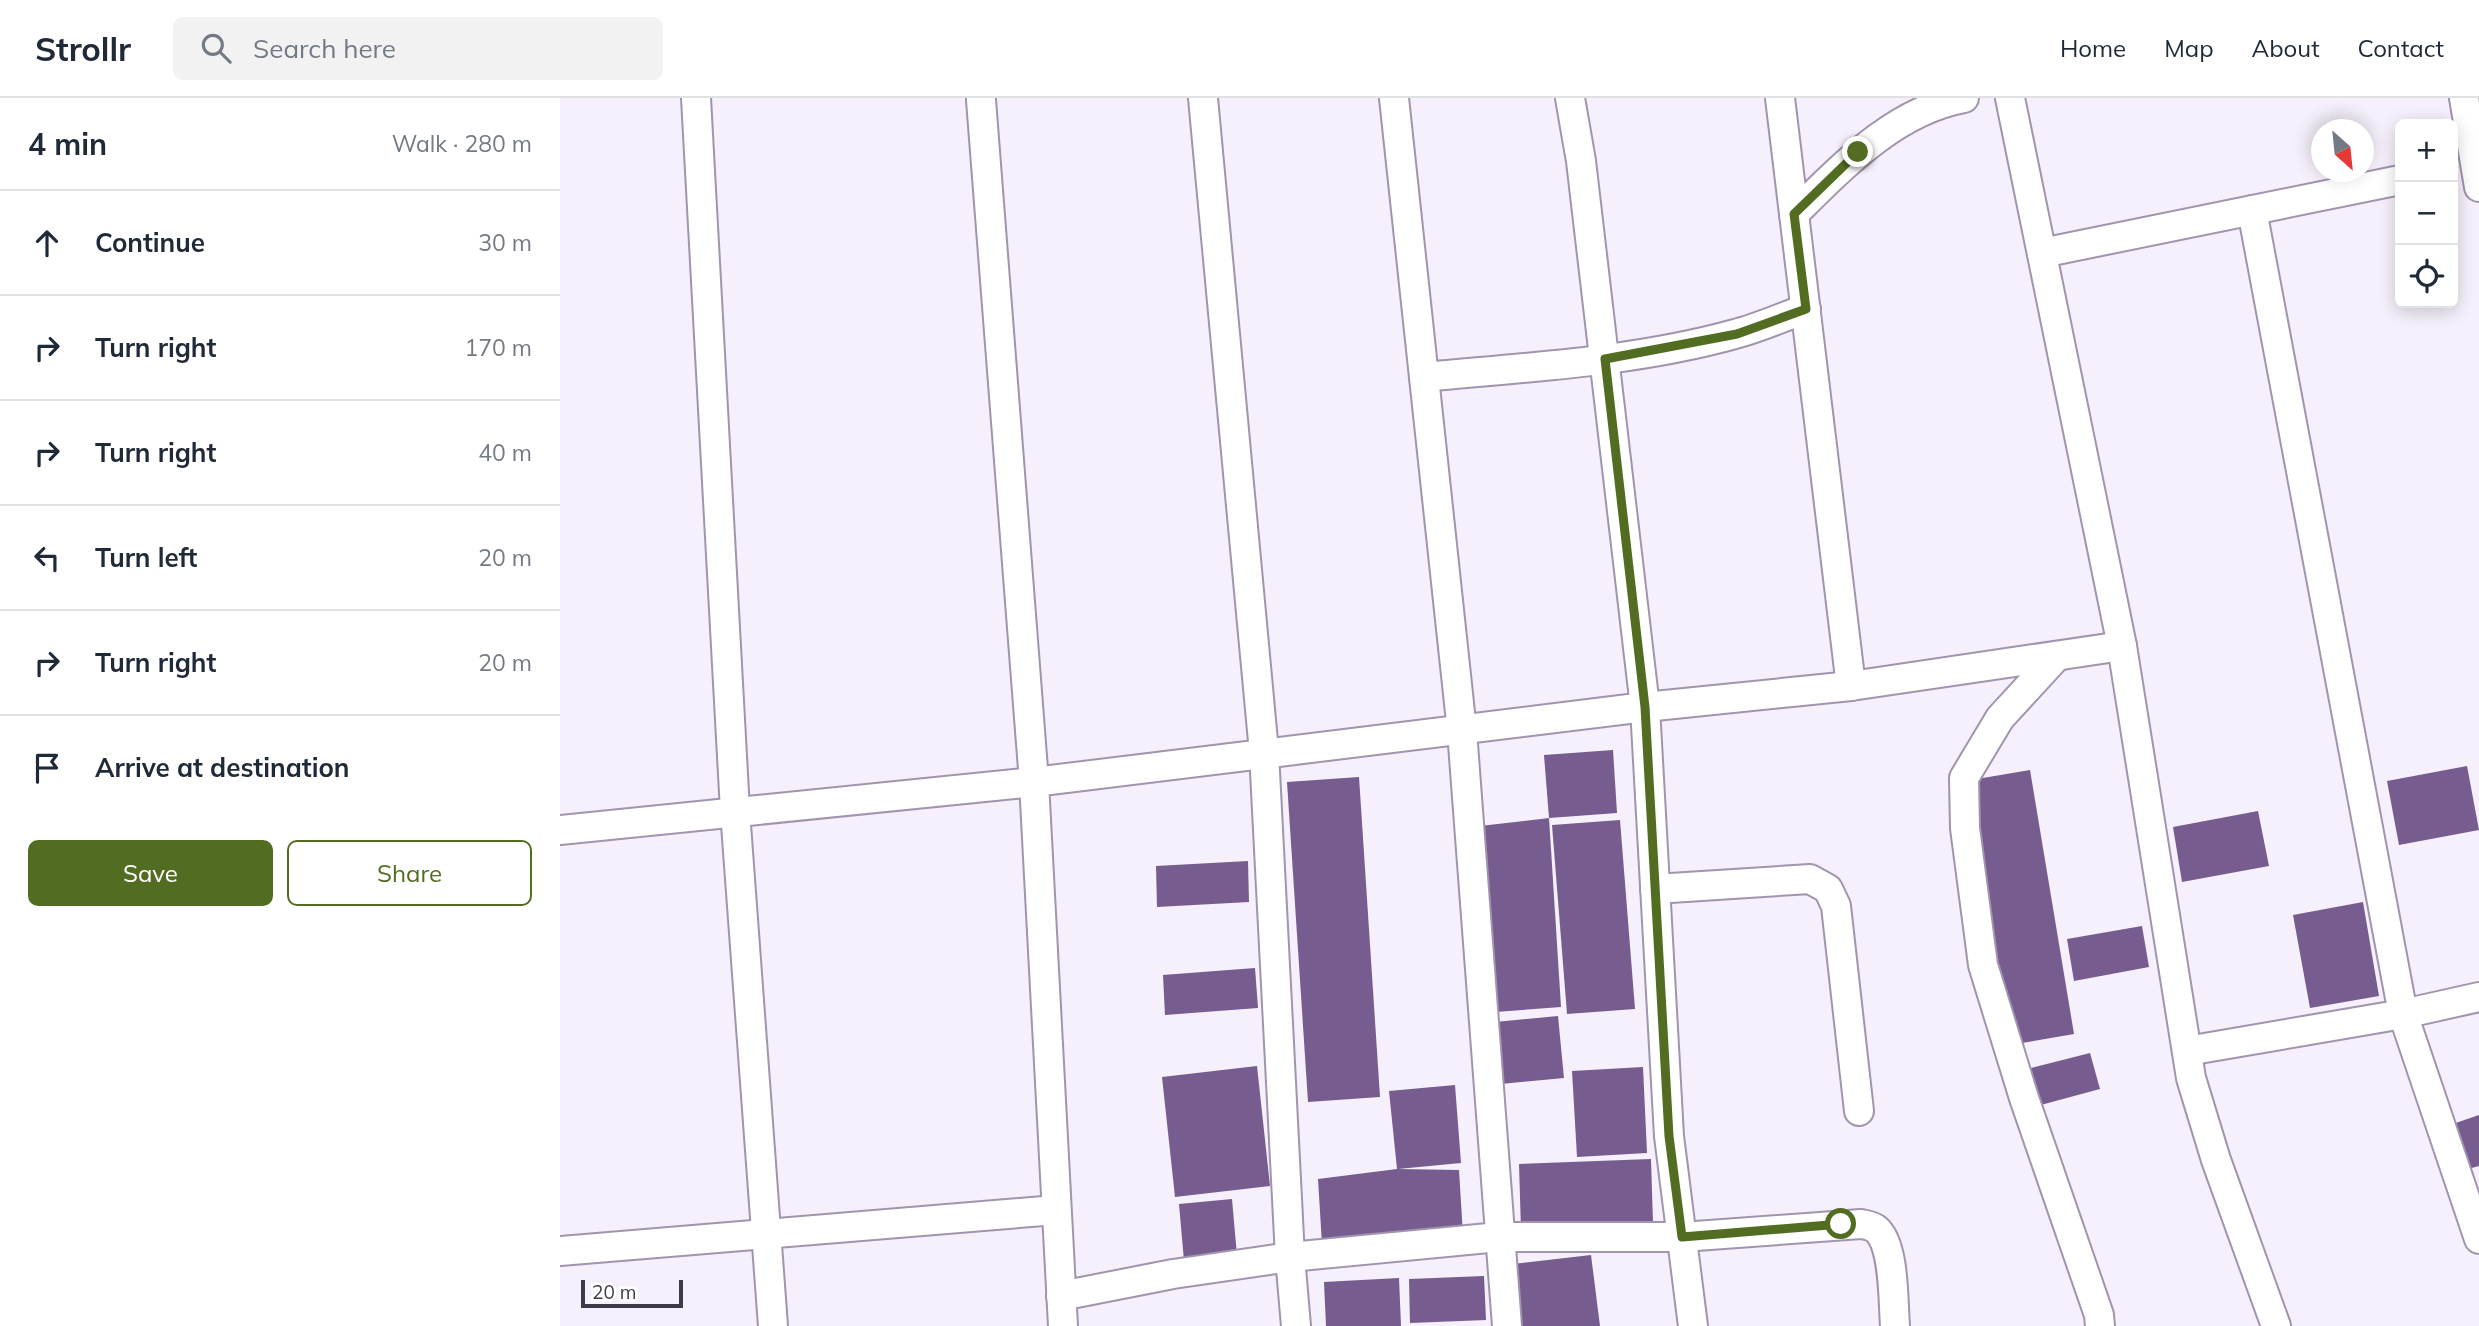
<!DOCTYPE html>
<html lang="en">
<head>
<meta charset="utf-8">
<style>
  :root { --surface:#fff; --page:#f2f2f3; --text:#1f2937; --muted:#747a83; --line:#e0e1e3; --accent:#526d21 }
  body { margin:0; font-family:Mulish,sans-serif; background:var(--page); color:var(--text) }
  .controls { position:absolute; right:21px; top:21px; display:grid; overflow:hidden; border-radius:10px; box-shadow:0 4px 18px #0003 }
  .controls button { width:63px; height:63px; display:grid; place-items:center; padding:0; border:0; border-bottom:2px solid var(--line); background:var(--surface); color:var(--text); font:35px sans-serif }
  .compass { position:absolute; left:1751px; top:21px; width:63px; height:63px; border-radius:50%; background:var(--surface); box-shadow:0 4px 18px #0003; rotate:153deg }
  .scale { position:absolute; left:21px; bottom:18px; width:102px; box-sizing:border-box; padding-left:7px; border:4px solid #3f3a45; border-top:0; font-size:19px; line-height:24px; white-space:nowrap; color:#3f3a45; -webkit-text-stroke:5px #fff; paint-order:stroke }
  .stop { position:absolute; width:21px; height:21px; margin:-16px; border:5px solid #526d21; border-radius:50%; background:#fff }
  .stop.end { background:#526d21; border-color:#fff; box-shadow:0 2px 7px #0008 }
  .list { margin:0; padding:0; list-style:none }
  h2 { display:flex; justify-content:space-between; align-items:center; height:91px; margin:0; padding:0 28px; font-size:30px }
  h2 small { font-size:23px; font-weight:400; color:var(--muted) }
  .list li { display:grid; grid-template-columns:46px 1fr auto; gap:21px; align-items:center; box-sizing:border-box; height:105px; padding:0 28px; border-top:2px solid var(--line) }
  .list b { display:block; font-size:26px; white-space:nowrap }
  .list em { font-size:23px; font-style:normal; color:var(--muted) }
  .actions { display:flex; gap:14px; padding:21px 28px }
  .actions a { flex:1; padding:16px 0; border:2px solid var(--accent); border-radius:10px; text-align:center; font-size:24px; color:var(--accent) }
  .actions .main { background:var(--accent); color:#fff }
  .icon { flex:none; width:38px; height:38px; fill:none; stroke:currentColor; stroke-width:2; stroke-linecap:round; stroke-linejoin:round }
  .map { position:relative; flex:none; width:1919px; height:1228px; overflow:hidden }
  header { display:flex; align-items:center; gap:42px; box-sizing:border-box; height:98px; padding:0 35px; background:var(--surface); border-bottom:2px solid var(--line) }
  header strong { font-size:33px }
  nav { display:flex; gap:38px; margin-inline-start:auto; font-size:24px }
  .search { width:490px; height:63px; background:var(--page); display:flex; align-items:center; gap:18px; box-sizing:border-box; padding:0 24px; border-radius:10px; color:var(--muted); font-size:26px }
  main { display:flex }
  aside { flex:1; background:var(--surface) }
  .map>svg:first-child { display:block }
  .building { fill:#765c8f }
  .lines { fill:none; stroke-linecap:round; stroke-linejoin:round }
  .minor-casing { stroke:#a194ae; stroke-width:32 }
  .minor { stroke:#fff; stroke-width:28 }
  .route { stroke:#526d21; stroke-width:9 }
</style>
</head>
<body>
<header>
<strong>Strollr</strong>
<div class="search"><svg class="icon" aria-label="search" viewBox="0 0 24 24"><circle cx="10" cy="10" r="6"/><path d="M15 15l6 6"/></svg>Search here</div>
<nav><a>Home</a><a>Map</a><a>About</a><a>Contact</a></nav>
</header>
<main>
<aside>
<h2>4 min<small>Walk · 280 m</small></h2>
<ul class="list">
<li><svg class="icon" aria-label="ahead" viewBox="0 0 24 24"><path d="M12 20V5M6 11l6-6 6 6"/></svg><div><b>Continue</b></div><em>30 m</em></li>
<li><svg class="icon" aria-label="right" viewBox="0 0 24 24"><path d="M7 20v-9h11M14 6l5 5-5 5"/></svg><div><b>Turn right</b></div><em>170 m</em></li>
<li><svg class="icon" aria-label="right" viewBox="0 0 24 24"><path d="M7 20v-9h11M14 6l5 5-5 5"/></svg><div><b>Turn right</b></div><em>40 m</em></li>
<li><svg class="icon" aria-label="left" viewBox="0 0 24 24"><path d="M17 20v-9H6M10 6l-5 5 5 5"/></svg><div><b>Turn left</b></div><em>20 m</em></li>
<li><svg class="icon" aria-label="right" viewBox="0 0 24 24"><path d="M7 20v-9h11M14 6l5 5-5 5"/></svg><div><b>Turn right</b></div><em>20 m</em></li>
<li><svg class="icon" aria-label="arrive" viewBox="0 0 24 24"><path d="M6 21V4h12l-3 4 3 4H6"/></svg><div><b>Arrive at destination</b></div></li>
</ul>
<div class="actions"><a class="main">Save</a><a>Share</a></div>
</aside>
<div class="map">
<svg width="1919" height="1228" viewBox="0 0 1919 1228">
  <rect width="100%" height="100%" fill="#f5f0fb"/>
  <!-- building -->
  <g class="building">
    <path d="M1053 652 1057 715 989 720 984 657Z"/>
    <path d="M1907 668 1919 732 1839 747 1827 683Z"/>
    <path d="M1470 672 1514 936 1456 946 1436 893 1411 682Z"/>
    <path d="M799 679 820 999 748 1004 727 684Z"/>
    <path d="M1698 713 1709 768 1622 784 1613 729Z"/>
    <path d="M989 720 1001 909 935 914 920 728Z"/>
    <path d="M1060 722 1075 911 1007 916 992 727Z"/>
    <path d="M688 763 689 804 597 809 596 768Z"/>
    <path d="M1803 804 1819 898 1750 910 1733 817Z"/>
    <path d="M1582 828 1589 869 1514 883 1507 841Z"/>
    <path d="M695 870 698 910 605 917 603 877Z"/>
    <path d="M998 918 1004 980 941 986 935 924Z"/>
    <path d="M1530 955 1540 991 1477 1008 1467 971Z"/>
    <path d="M697 968 710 1088 615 1099 602 979Z"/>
    <path d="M1083 969 1087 1055 1017 1059 1012 973Z"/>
    <path d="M895 987 901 1065 838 1071 899 1072 903 1137 762 1146 758 1081 837 1071 829 993Z"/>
    <path d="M1919 1017V1068L1908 1071 1890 1027Z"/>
    <path d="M1091 1061 1093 1126 961 1132 959 1066Z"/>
    <path d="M672 1101 677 1158 624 1163 619 1106Z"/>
    <path d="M1031 1157 1040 1228H960L953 1166Z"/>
    <path d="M924 1178 926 1222 850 1225 849 1181Z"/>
    <path d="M839 1180 841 1228H766L764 1184Z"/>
  </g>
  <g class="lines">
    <defs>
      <g id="minor">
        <path d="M136 0 175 713 213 1228"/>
        <path d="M643 0 704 654 730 1159 736 1228"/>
        <path d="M834 0 902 633 947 1228"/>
        <path d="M1010 0 1021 63 1085 609 1109 1038 1133 1228"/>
        <path d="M1220 0 1291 588"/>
        <path d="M1450 0 1562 548 1631 980 1656 1062 1716 1228"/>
        <path d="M1904 0 1919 89"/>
        <path d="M421 2 474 684 503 1228"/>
        <path d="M1692 112 1843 916 1919 1141"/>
        <path d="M1234 116C1282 69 1334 13 1404 0"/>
        <path d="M1482 155 1840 82"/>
        <path d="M864 279C968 269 1074 264 1175 236 1199 230 1222 219 1246 211"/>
        <path d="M1497 558 1440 620 1404 680 1405 730 1423 867 1464 1000 1539 1217 1540 1228"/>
        <path d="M0 732 474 684 1085 609 1291 588 1562 548"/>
        <path d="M1095 791 1250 781 1268 791 1276 808 1299 1013"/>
        <path d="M1627 953 1843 916 1919 899"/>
        <path d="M0 1153 496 1112"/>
        <path d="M501 1198 613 1176 730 1159 939 1139H1122L1301 1126C1306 1127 1313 1128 1316 1131 1335 1147 1333 1204 1335 1228"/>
      </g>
    </defs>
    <!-- minor casing -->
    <use href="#minor" class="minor-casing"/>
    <!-- minor -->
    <use href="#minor" class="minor"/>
  </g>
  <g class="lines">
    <!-- route -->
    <path class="route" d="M1281 1126 1122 1139 1109 1038 1085 609 1045 261 1177 236 1246 211 1234 116 1298 54"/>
  </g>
</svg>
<div class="controls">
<button>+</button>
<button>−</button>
<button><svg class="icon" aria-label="locate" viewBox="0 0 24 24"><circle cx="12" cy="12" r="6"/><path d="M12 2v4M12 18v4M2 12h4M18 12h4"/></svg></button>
</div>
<svg class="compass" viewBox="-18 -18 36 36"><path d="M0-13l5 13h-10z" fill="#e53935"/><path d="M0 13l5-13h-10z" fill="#747a83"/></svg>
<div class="scale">20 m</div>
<div class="stop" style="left:1281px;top:1126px"></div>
<div class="stop end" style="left:1298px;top:54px"></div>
</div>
</main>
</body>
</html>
